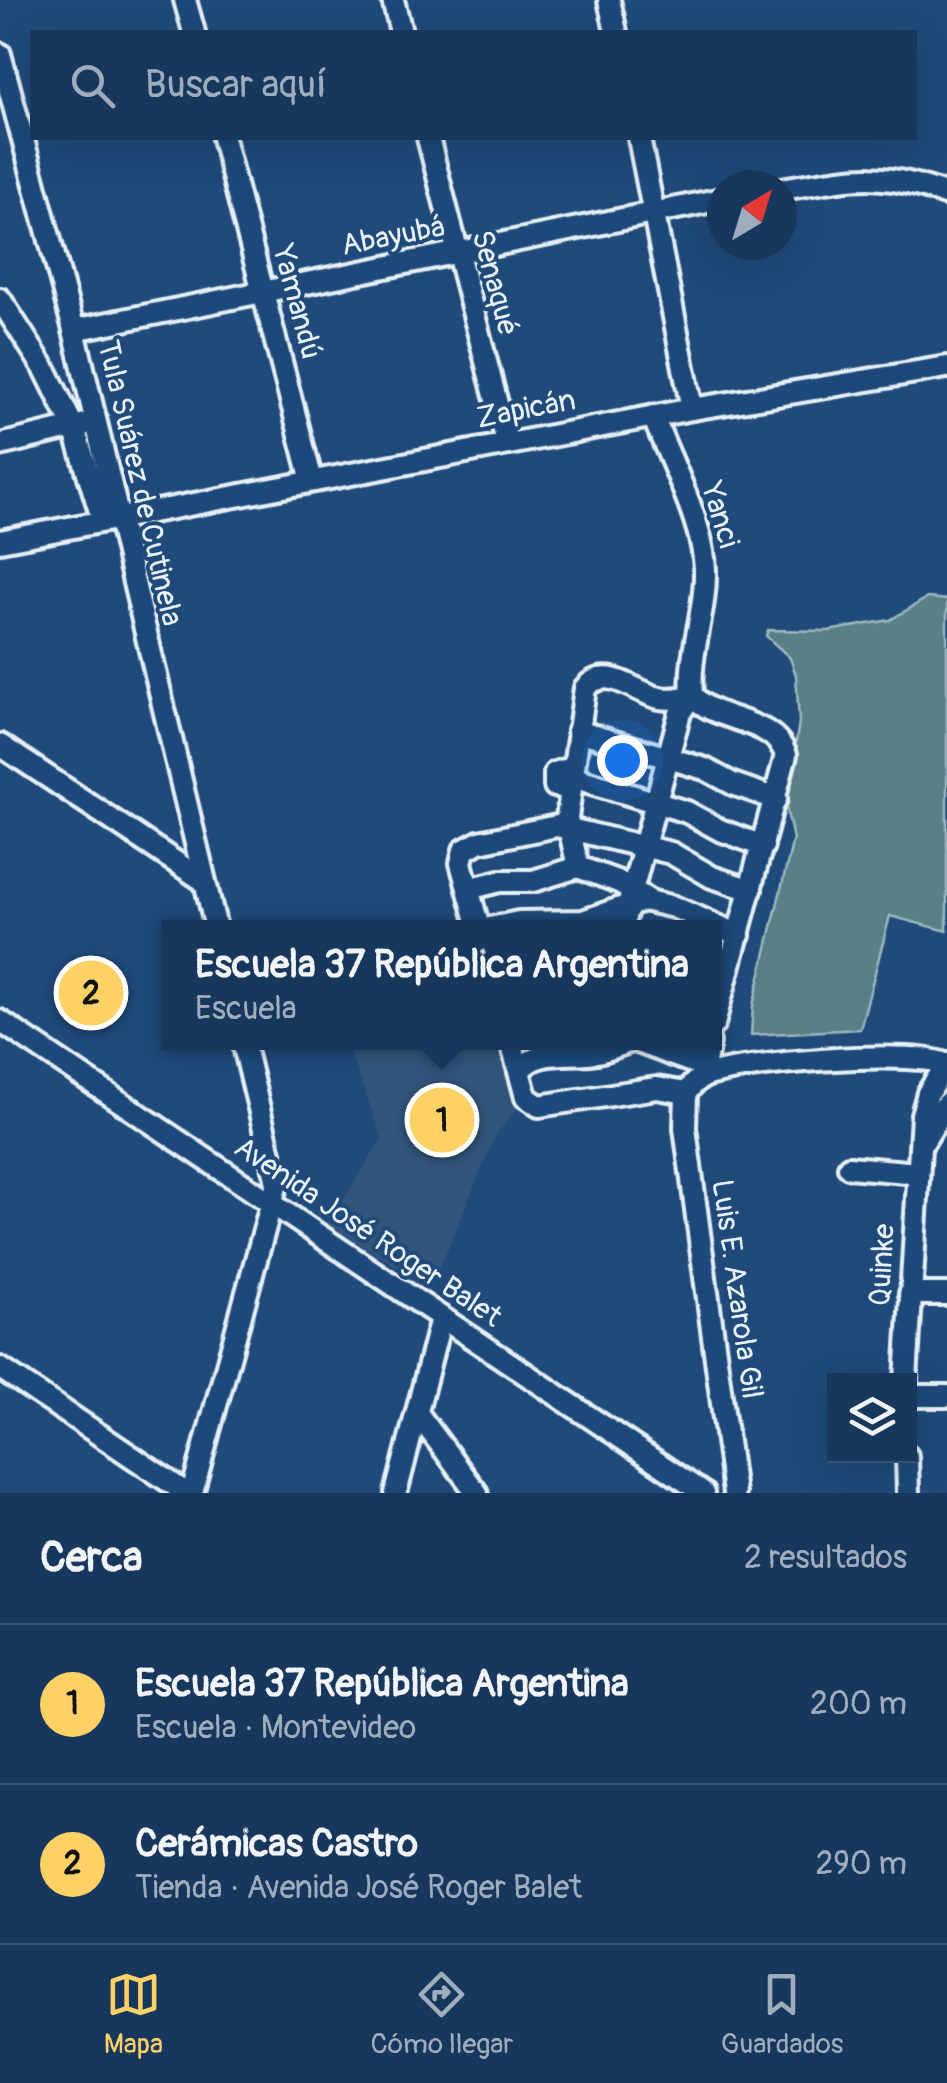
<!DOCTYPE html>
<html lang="es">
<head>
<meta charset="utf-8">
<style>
  :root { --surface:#17385c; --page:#203f62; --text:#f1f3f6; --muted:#9eacbb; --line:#365272; --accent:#ffd166 }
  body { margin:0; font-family:Pangolin,sans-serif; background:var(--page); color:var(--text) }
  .controls { position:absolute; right:30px; bottom:30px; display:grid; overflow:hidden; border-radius:0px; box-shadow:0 10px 40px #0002 }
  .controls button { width:90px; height:90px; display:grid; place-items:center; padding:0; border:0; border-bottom:2px solid var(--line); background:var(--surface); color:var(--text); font:50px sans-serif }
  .compass { position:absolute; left:707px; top:170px; width:90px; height:90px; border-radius:50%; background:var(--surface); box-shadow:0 10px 40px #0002; rotate:38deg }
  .you { position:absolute; left:622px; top:760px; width:35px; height:35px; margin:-25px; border:8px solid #fff; border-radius:50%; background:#1a73e8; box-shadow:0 0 0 15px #1a73e833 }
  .badge { display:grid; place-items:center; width:65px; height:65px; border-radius:50%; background:var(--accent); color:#111; font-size:32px; font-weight:700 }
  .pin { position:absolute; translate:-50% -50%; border:5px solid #fff; box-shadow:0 2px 10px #0006 }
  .popup { position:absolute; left:162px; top:920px; width:560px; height:130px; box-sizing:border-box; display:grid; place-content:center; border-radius:0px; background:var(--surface); filter:drop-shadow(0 2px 8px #0005); font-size:32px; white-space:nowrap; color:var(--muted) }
  .popup b { font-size:38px; color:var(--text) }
  .popup::after { content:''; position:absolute; left:50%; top:100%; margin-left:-20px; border:20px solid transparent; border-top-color:var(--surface) }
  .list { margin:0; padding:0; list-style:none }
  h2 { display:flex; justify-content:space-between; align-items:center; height:130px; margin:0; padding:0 40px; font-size:42px }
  h2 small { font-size:32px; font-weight:400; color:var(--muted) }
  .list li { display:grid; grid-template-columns:65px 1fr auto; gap:30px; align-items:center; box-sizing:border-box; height:160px; padding:0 40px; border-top:2px solid var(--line) }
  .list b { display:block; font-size:38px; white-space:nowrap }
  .list p { margin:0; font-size:32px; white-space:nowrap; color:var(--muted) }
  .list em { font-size:32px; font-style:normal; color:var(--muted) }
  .icon { flex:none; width:55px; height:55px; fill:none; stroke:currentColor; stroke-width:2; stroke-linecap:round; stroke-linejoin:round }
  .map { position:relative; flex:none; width:947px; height:1493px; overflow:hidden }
  .search { position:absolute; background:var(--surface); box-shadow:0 10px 40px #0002; left:30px; right:30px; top:30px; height:110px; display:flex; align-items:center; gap:25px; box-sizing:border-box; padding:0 35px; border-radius:0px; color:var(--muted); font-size:38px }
  .sheet { height:450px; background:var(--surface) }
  nav { display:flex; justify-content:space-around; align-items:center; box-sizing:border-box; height:140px; border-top:2px solid var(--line); background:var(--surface); font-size:28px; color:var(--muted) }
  nav a { display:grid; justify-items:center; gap:5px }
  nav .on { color:var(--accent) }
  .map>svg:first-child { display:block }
  .built { fill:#33557c }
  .green { fill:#588086; stroke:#a0b8bf; stroke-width:2.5 }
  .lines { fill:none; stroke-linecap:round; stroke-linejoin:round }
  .minor-casing { stroke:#e8f1f8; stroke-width:28 }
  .minor { stroke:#1f4a7a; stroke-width:20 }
  .labels { text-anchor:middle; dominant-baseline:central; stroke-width:8; stroke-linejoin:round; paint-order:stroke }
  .street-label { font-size:30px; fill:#e8f1f8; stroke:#1f4a7a }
</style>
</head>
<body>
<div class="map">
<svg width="947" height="1493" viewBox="0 0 947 1493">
  <rect width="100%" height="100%" fill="#1f4a7a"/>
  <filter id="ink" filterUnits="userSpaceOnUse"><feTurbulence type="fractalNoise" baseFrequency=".01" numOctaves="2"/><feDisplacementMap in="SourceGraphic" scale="20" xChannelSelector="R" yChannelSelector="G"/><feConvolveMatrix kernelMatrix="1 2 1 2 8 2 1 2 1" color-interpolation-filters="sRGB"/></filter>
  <g filter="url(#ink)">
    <!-- built -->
    <path class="built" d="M346 1043H501L520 1105 496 1135 431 1288 328 1224 382 1138Z"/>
    <!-- green -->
    <path class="green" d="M927 598 947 600V931L890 916 860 1029 751 1035 753 1006 793 839 786 807 799 722 796 675 790 658 766 636 768 630 828 631 890 620Z"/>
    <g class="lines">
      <defs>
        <g id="minor">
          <path d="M185 0 194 32"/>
          <path d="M393 0 401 32"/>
          <path d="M609 0 616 32"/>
          <path d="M0 54 74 330 216 928"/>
          <path d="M223 138 312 481"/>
          <path d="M428 138 507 442"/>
          <path d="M639 138 692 409"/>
          <path d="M782 189C850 178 880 169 947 195"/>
          <path d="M0 299 46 371 74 428 103 521"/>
          <path d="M74 330 722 199"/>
          <path d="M653 416C670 461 704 524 705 571 706 613 688 654 692 695"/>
          <path d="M0 445 86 424"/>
          <path d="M0 541 692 409 947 367"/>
          <path d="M692 695C716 724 773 716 786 755L714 1024"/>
          <path d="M578 731 705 769 733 784 776 799"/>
          <path d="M0 745 204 881"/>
          <path d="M571 784 566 788 555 786V773L564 770 572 777 687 812 720 830 763 846"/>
          <path d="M468 889 500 881H533L578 867"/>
          <path d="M650 901 619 882 578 867 567 818 585 688C607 663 635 693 660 698 671 700 682 698 692 695"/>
          <path d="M479 928 461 863 464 850 479 842 557 826 671 853 712 877 751 890"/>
          <path d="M490 928 519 922 583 921 644 900 674 907 739 935"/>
          <path d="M622 928 680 713 692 695"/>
          <path d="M0 1021 703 1493"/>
          <path d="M511 1042 526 1097 539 1106 657 1088 686 1093C691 1086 695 1081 703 1077 739 1063 911 1049 945 1064"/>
          <path d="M638 1042 703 1066"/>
          <path d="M519 1071C538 1047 571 1057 597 1052 608 1050 619 1045 629 1042"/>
          <path d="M702 1078 709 1042"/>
          <path d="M686 1093 685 1128 734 1493"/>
          <path d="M924 1141 947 1103"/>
          <path d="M849 1167 918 1173"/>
          <path d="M910 1294H947"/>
          <path d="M0 1368 186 1493"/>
          <path d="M906 1380 922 1115 928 1093 947 1064"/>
          <path d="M910 1396H947"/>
          <path d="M417 1413 477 1493"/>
          <path d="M907 1456 908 1493"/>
          <path d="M192 1493 277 1183 243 1042"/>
          <path d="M396 1493 441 1318"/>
        </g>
      </defs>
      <!-- minor casing -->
      <use href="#minor" class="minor-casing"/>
      <!-- minor -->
      <use href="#minor" class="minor"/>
    </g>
  </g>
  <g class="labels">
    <!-- street labels -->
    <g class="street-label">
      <text transform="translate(393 236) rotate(-11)">Abayubá</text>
      <text transform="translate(495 283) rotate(75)">Senaqué</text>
      <text transform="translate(297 302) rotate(75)">Yamandú</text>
      <text transform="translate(526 409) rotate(-11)">Zapicán</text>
      <text transform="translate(140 483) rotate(77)">Tula Suárez de Cutinela</text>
      <text transform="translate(720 515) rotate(73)">Yanci</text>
      <text transform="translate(368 1232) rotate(34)">Avenida José Roger Balet</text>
      <text transform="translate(882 1265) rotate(-87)">Quinke</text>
      <text transform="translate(737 1289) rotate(82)">Luis E. Azarola Gil</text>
    </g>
  </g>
</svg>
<div class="controls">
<button><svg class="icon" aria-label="layers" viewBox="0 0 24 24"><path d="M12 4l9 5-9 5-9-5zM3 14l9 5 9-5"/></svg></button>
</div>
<svg class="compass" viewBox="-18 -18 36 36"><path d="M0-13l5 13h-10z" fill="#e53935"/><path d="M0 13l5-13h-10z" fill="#9eacbb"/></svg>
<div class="you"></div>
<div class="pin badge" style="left:442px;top:1120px">1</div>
<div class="popup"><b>Escuela 37 República Argentina</b>Escuela</div>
<div class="pin badge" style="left:91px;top:993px">2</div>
<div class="search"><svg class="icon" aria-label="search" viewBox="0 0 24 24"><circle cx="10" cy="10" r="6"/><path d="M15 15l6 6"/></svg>Buscar aquí</div>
</div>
<section class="sheet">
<h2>Cerca<small>2 resultados</small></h2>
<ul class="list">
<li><span class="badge">1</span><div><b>Escuela 37 República Argentina</b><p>Escuela · Montevideo</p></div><em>200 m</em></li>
<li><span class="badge">2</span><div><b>Cerámicas Castro</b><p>Tienda · Avenida José Roger Balet</p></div><em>290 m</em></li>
</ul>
</section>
<nav>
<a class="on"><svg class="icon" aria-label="map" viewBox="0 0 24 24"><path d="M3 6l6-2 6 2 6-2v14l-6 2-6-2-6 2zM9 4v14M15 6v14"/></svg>Mapa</a>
<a><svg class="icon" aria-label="directions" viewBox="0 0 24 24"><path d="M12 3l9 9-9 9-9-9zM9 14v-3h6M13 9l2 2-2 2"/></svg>Cómo llegar</a>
<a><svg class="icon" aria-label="saved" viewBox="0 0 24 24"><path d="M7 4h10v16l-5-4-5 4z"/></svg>Guardados</a>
</nav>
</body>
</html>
